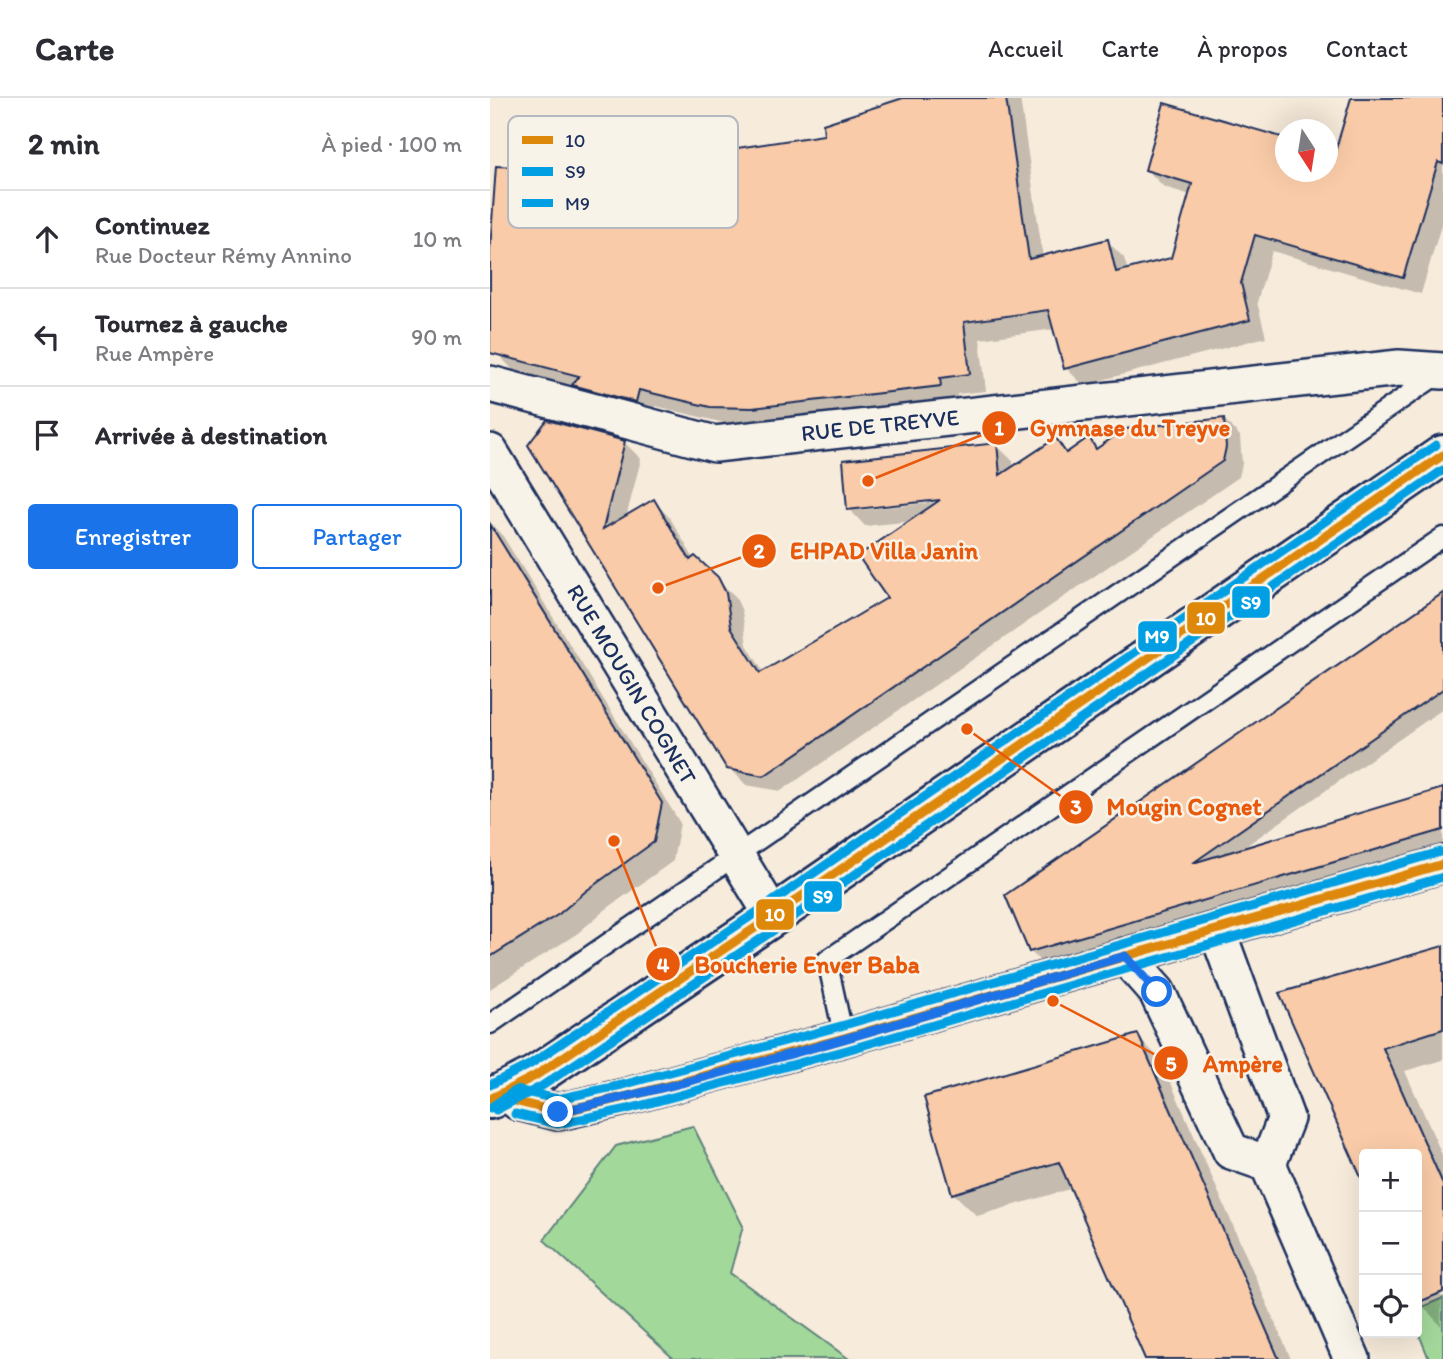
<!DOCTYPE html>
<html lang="fr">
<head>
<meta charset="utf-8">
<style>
  :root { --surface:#fff; --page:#f2f2f3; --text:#2b2b33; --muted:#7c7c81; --line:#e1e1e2; --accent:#1a73e8 }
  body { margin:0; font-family:Itim,sans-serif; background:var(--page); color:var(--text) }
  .controls { position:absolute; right:21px; bottom:21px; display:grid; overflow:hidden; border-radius:7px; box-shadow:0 7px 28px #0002 }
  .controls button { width:63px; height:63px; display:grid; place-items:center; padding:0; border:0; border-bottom:2px solid var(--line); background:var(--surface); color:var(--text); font:35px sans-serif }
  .compass { position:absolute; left:785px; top:21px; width:63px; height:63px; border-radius:50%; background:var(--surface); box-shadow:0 7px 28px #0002; rotate:168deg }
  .stop { position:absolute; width:21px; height:21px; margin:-16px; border:5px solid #1a73e8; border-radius:50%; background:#fff }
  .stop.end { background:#1a73e8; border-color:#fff; box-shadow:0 2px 7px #0008 }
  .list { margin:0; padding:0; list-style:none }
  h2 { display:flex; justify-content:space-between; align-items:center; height:91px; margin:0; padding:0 28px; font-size:30px }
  h2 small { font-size:23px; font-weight:400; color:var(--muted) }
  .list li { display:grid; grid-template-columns:46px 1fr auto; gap:21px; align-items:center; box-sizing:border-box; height:98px; padding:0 28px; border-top:2px solid var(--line) }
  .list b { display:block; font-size:26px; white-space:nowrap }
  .list p { margin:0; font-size:23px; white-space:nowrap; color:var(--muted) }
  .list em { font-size:23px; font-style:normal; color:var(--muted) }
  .actions { display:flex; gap:14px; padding:21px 28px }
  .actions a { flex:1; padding:16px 0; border:2px solid var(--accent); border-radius:7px; text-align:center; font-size:24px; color:var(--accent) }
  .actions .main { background:var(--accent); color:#fff }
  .icon { flex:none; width:38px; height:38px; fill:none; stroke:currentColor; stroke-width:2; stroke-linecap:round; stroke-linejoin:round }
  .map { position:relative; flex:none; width:953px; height:1261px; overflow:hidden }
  header { display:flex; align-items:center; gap:42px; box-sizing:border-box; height:98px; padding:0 35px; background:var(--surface); border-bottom:2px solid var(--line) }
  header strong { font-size:33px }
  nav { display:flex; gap:38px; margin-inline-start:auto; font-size:24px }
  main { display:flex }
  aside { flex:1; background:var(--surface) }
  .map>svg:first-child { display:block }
  .green { fill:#a3d89b; stroke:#5f847c; stroke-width:2 }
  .shadow { fill:#0003; fill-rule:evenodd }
  .building { fill:#f9cba8; stroke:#1b2f5e; stroke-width:2 }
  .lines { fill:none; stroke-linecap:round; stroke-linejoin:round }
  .lane-casing { stroke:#1b2f5e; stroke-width:23 }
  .street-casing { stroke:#1b2f5e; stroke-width:40 }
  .secondary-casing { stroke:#1b2f5e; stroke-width:44 }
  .lane { stroke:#f7f3e8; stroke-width:18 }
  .street { stroke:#f7f3e8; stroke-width:35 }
  .secondary { stroke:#f7f3e8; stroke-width:38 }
  .bus-1-casing { stroke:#f7f3e8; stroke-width:14 }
  .bus-2-casing { stroke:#f7f3e8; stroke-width:14 }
  .bus-3-casing { stroke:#f7f3e8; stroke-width:14 }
  .bus-1 { stroke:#dd8809; stroke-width:9 }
  .bus-2 { stroke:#009fe3; stroke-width:9 }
  .bus-3 { stroke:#009fe3; stroke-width:9 }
  .route { stroke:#1a73e8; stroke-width:9 }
  .labels { text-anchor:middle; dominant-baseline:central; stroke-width:5; stroke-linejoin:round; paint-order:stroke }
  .street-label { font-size:23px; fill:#1b2f5e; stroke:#f7f3e8 }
  .key { fill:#f7f3e8; stroke:#b5b8bf; stroke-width:2 }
  .key-label { font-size:19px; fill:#1b2f5e }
  .leader { fill:none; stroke:#e8590c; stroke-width:2.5 }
  .callout-dot { fill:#e8590c; stroke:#f7f3e8; stroke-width:2.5 }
  .mark-label { font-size:21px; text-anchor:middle; font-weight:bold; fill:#fff }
  .callout-label { font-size:24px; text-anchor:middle; font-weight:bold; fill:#e8590c; stroke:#f7f3e8; stroke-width:5; stroke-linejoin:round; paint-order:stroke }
  .line-badge { stroke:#f7f3e8; stroke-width:2.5 }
  .badge-label { font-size:19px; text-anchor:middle; font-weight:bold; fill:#fff }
</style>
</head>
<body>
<header>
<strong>Carte</strong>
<nav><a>Accueil</a><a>Carte</a><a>À propos</a><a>Contact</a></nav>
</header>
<main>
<aside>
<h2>2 min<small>À pied · 100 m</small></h2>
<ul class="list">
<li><svg class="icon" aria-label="ahead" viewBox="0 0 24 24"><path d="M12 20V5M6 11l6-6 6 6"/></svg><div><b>Continuez</b><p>Rue Docteur Rémy Annino</p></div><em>10 m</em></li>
<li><svg class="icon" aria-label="left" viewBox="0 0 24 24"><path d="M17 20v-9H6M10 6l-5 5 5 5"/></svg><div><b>Tournez à gauche</b><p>Rue Ampère</p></div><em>90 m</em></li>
<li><svg class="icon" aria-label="arrive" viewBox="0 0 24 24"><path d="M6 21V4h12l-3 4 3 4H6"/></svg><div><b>Arrivée à destination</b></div></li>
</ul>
<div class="actions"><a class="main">Enregistrer</a><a>Partager</a></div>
</aside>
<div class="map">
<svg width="953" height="1261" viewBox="0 0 953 1261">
  <rect width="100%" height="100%" fill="#f7ebdb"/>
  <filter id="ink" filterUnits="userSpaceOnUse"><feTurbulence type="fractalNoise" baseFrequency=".0143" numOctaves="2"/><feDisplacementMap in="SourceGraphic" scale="14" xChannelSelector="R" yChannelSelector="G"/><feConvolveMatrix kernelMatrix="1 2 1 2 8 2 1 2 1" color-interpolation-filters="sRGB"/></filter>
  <g filter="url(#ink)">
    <!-- green -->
    <g class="green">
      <path d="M203 1028 253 1128 240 1175 359 1261H184L54 1142 126 1048Z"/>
      <path d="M953 1200V1261H939L927 1231V1211Z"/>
    </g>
    <!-- shadow -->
    <g class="shadow">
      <path d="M418 0H530L553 160 617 143 634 160 638 173 682 161 701 97 674 89 657 72 676 7 796 42V74H838L846 57 863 0H953V120L931 196 782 153 767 204 776 239 593 287 576 270 565 231 490 241 496 293 467 296 468 305 281 327 238 326 166 308 163 320 102 304 87 289 24 273 0 248V177L187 79 336 39Z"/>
      <path d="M734 321 750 338 752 366 749 379 291 693 256 687 239 669 41 347 135 345 151 361 136 420 163 403 180 420 204 461 245 498 252 513 257 547 274 575 400 501 423 423 375 428 359 411 506 347 523 363V370L565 343 578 356 598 341 609 351ZM459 399V403L371 412V409Z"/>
      <path d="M0 424 11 435 190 725 183 763 115 812 88 835 0 891Z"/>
      <path d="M953 497V611L750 752 953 692V748L552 865 540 853Z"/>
      <path d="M953 850V962L915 973 953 1059 951 1228 927 1202V1056H874V1083L792 896Z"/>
      <path d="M647 938 671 962 801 1261H657L583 1090 487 1118 463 1095Z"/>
    </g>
    <!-- building -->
    <g class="building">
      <path d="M413 0H516L539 161 618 141 626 174 681 160 702 86 655 72 674 5 795 40V74H837V52L845 54 861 0H953V66L948 64 913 180 765 137 751 185 760 222 574 271 558 212 474 224 480 276 450 280 451 288 262 310 220 309 149 292 146 304 82 287 89 278 0 255V152L6 68 184 77 175 61 334 37 333 26Z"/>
      <path d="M734 320 736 349 733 363 274 678 237 671 38 347 57 322 135 343 113 431 164 401 200 462 205 458 228 479 236 495 241 529 270 575 397 500 368 458 450 402 357 412 353 362 507 345 510 377 566 340 576 355 599 339 606 351 635 331Z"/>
      <path d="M0 426 172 705 164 744 96 793 69 816 0 859Z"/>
      <path d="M953 495V591L703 765 953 690V732L539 854 515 797Z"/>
      <path d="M953 848V931L893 950 953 1086V1194L927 1205V1056H874V1086L789 895Z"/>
      <path d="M648 936 691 1035 789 1261H655L569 1064 462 1096 434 999Z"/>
    </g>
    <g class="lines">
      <defs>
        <g id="lane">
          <path d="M0 926 947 277"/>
          <path d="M354 940 337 862 953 439"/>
        </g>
        <g id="street">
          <path d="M0 286 225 346 909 270 953 273"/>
          <path d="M0 354 283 818"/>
          <path d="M727 832 796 1020 778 1066 862 1261"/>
          <path d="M635 858 667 894 741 1053 778 1066"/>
          <path d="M28 1004 68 1014 135 999 354 940 953 766"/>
        </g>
        <path id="secondary" d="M0 1001 45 978 283 818 953 357"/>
      </defs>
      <!-- lane casing -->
      <use href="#lane" class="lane-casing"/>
      <!-- street casing -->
      <use href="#street" class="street-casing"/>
      <!-- secondary casing -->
      <use href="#secondary" class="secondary-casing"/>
      <!-- lane -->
      <use href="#lane" class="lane"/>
      <!-- street -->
      <use href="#street" class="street"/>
      <!-- secondary -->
      <use href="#secondary" class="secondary"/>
      <defs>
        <g id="bus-1">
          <path d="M0 1001 45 978 283 818 953 357"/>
          <path d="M28 1004 68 1014 135 999 354 940 953 766"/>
        </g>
        <g id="bus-2">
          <path d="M6 1012 52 988 290 828 953 372"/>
          <path d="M25 1016 68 1026 138 1011 357 952 953 779"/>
        </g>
        <g id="bus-3">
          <path d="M0 987 39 967 276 808 946 347"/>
          <path d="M0 1010 26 992 68 1001 132 987 351 928 950 754"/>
        </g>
      </defs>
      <!-- bus-1 casing -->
      <use href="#bus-1" class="bus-1-casing"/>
      <!-- bus-2 casing -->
      <use href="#bus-2" class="bus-2-casing"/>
      <!-- bus-3 casing -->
      <use href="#bus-3" class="bus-3-casing"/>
      <!-- bus-1 -->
      <use href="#bus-1" class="bus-1"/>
      <!-- bus-2 -->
      <use href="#bus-2" class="bus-2"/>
      <!-- bus-3 -->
      <use href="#bus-3" class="bus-3"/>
    </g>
  </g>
  <g class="lines" filter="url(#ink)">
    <!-- route -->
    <path class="route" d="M68 1014C260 973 447 913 635 858L667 894"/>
  </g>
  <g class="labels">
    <!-- street labels -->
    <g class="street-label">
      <text transform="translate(390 327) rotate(-6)">RUE DE TREYVE</text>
      <text transform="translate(142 586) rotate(59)">RUE MOUGIN COGNET</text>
    </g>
  </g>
  <!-- legend -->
  <rect x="18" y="18" width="230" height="112" rx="10" class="key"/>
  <rect x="32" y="38" width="31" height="8" fill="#dd8809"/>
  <rect x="32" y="69" width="31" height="9" fill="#009fe3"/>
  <rect x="32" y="101" width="31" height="8" fill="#009fe3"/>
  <g class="key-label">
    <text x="75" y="49">10</text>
    <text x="75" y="80">S9</text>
    <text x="75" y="112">M9</text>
  </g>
  <!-- callouts -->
  <path class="leader" d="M378 383L509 330M168 490L269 453M477 631L586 709M124 743L173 866M563 903L681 965"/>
  <g class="callout-dot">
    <circle cx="378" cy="383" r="7"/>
    <circle cx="168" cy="490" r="7"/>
    <circle cx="477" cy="631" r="7"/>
    <circle cx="124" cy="743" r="7"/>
    <circle cx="563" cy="903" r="7"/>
    <circle cx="509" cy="330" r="18"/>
    <circle cx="269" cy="453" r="18"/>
    <circle cx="586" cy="709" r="18"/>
    <circle cx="173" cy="866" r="18"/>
    <circle cx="681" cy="965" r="18"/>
  </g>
  <g class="mark-label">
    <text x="509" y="337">1</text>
    <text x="269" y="460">2</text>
    <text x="586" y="716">3</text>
    <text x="173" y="874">4</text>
    <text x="681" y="973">5</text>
  </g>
  <g class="callout-label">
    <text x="640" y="338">Gymnase du Treyve</text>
    <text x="394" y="461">EHPAD Villa Janin</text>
    <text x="694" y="717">Mougin Cognet</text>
    <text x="317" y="875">Boucherie Enver Baba</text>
    <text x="753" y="974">Ampère</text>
  </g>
  <g class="line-badge">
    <rect x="741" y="487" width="40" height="34" rx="7" fill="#009fe3"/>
    <rect x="696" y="503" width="40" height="34" rx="7" fill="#dd8809"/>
    <rect x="647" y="522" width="41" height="33" rx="7" fill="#009fe3"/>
    <rect x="313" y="782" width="40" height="33" rx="7" fill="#009fe3"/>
    <rect x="265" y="800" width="40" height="33" rx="7" fill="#dd8809"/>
  </g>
  <g class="badge-label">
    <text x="761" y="511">S9</text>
    <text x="716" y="527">10</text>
    <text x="667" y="545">M9</text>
    <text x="333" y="805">S9</text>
    <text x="285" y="823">10</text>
  </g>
</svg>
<div class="controls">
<button>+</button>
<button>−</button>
<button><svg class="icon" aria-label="locate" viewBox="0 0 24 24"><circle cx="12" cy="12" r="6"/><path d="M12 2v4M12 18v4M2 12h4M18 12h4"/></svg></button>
</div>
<svg class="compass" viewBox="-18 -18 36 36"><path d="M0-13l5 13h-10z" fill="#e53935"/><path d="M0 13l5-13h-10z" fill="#7c7c81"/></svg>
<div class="stop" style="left:667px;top:894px"></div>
<div class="stop end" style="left:68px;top:1014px"></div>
</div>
</main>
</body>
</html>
